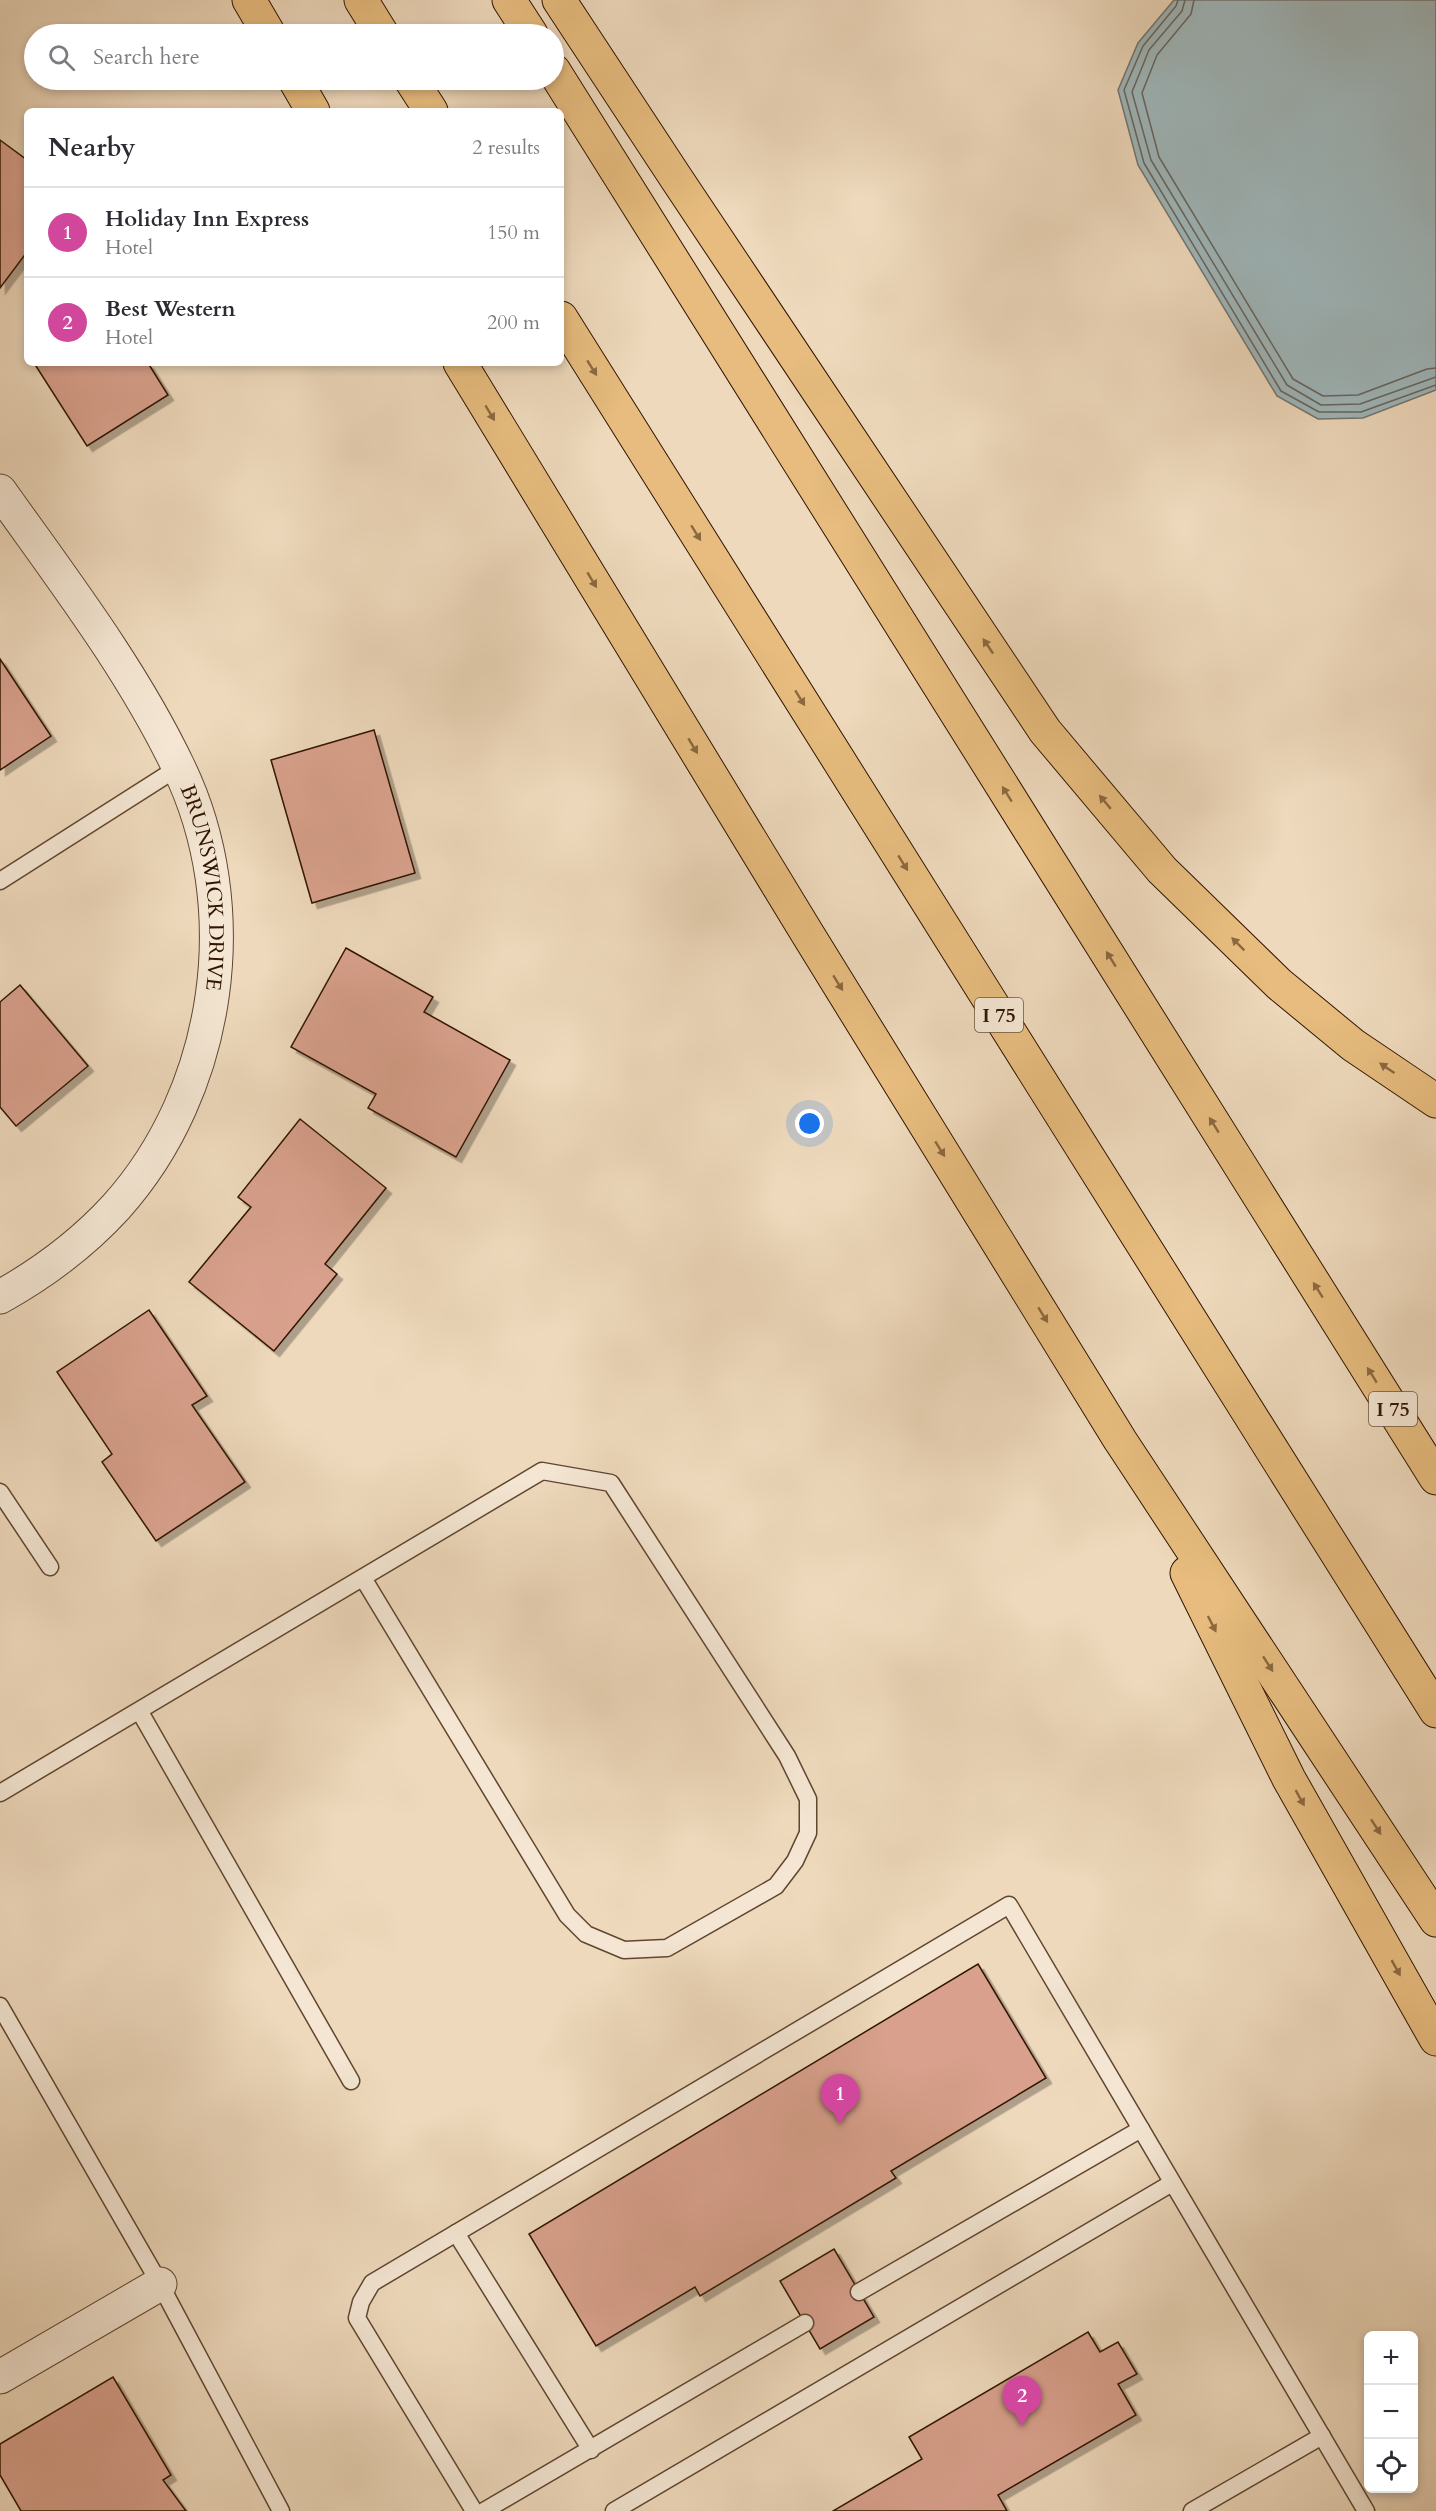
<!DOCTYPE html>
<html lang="en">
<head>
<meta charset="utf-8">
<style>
  :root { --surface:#fff; --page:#f2f2f3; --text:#2b2b33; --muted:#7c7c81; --line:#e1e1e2; --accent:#b45309 }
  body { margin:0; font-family:Cardo,serif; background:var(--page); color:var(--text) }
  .controls { position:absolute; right:18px; bottom:18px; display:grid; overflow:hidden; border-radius:9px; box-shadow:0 3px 9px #0003 }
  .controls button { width:54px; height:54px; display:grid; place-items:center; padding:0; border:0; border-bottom:2px solid var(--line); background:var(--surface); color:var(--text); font:30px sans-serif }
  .you { position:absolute; left:810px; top:1124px; width:21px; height:21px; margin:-15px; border:4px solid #fff; border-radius:50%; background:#1a73e8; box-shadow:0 0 0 9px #1a73e833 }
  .badge { display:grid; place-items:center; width:39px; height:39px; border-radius:50%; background:var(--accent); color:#fff; font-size:20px; font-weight:700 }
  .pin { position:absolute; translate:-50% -50px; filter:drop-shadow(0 2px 3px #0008) }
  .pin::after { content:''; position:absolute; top:32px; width:21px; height:18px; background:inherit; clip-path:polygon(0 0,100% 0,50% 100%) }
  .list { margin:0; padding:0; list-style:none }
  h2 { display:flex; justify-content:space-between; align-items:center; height:78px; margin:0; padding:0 24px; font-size:26px }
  h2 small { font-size:20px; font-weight:400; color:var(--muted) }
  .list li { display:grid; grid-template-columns:39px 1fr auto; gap:18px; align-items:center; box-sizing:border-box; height:90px; padding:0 24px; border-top:2px solid var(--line) }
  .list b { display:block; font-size:22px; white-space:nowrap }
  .list p { margin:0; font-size:20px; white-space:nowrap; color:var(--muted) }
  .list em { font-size:20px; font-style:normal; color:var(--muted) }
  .icon { flex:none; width:33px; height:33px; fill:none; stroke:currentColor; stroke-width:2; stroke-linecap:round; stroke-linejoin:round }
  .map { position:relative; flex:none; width:1436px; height:2511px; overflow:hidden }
  .search { position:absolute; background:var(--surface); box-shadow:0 3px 9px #0003; left:24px; top:24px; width:540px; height:66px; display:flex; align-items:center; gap:15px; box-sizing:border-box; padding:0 21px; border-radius:33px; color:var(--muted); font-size:22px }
  .panel { position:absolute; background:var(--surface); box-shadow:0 3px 9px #0003; left:24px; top:108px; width:540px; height:258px; border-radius:9px }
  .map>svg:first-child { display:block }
  .water { fill:#9fb7bb; stroke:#737671; stroke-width:1.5 }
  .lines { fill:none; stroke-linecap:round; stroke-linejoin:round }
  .shore { stroke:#68665e; stroke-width:1.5 }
  .building { fill:#d9a18d; stroke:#301502; stroke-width:1.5; filter:url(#shadow) }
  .service-casing { stroke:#604630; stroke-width:19 }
  .minor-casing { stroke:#604630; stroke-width:35 }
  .motorway-casing { stroke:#301502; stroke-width:35 }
  .service { stroke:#f4e6d3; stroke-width:16 }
  .minor { stroke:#f4e6d3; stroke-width:33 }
  .motorway { stroke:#e7bc7e; stroke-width:33 }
  .oneway { fill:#8c6840 }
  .labels { text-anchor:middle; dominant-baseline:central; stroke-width:6; stroke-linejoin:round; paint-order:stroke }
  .shield { fill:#f4e6d3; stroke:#6b5441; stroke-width:1.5 }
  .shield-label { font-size:20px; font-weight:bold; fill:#301502 }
  .street-label { font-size:21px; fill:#301502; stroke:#f4e6d3 }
</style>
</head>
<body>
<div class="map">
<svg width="1436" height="2511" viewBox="0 0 1436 2511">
  <defs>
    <filter id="shadow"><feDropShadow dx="5.5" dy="5.5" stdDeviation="0" flood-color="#0004"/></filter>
  </defs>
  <rect width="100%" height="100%" fill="#eed9bc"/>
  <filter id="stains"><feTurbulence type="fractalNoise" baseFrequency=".00333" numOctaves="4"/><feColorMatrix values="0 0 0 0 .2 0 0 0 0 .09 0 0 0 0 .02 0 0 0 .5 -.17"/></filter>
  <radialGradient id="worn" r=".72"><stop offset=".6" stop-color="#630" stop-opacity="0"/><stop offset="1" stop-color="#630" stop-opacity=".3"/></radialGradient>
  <!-- water -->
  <path class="water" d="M1174 0H1436V390L1363 418 1318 419 1277 396 1138 165 1118 90 1138 43Z"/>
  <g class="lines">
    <!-- shore -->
    <g class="shore">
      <path d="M1178 0 1176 6 1143 46 1124 90 1144 163 1281 391 1319 412H1361L1436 385"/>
      <path d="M1185 0 1182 11 1149 50 1132 92 1151 160 1287 385 1321 405 1360 404 1436 377"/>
      <path d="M1194 0 1191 14 1157 55 1142 93 1159 157 1293 379 1323 396 1358 395 1427 369 1436 368"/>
    </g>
  </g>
  <!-- building -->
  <g class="building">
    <path d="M0 140 27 160V252L0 288Z"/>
    <path d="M34 363H148L168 395 87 446Z"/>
    <path d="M0 659 51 736 0 770Z"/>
    <path d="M374 730 415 873 312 903 271 760Z"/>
    <path d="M346 948 433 997 424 1012 510 1060 456 1157 368 1108 376 1094 291 1047Z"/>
    <path d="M20 985 88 1066 16 1126 0 1107V1002Z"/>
    <path d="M300 1119 386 1188 325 1264 337 1274 274 1351 189 1282 251 1207 238 1197Z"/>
    <path d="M149 1310 207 1396 192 1405 245 1482 156 1541 102 1462 112 1454 57 1372Z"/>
    <path d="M978 1964 1046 2078 891 2171 896 2178 700 2296 695 2287 596 2346 529 2234Z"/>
    <path d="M834 2249 874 2317 820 2349 780 2281Z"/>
    <path d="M1088 2332 1100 2352 1118 2342 1137 2374 1118 2384 1136 2415 998 2495 1007 2511H833L922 2459 909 2437Z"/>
    <path d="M113 2377 171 2475 163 2480 186 2511H21L0 2475V2444Z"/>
  </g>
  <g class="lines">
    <defs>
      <g id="service">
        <path d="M0 881 179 767"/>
        <path d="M0 1492 50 1567"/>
        <path d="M140 1712 351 2081"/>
        <path d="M0 1793 542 1471 611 1483 787 1756 808 1799V1833L795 1861 776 1886 667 1948 624 1950 586 1934 567 1915 363 1578"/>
        <path d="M0 2006 160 2284 281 2511"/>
        <path d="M456 2233 591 2450"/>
        <path d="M859 2292 1141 2129"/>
        <path d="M474 2511 357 2318 361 2302 372 2283 1009 1905 1366 2511"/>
        <path d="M484 2511 805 2323"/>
        <path d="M614 2511 1172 2183"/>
        <path d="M1192 2511 1322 2436"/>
      </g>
      <g id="minor">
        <path id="s1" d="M0 491C63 580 131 668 178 766 247 907 221 1090 116 1207 83 1243 43 1273 0 1297"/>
        <path d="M0 2377 160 2284"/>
      </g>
      <g id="motorway">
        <path d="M249 0 269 34"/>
        <path d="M361 0 382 34"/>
        <path d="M509 0 531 34"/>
        <path d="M559 0 676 178 1045 731 1162 870 1279 984 1353 1045 1436 1101"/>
        <path d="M554 71 1436 1478"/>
        <path d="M295 80 313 111"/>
        <path d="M411 80 431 111"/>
        <path d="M561 318 1436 1711"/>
        <path d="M460 363 807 933 1120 1440 1436 1920"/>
        <path d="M1187 1573 1289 1779 1436 2039"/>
      </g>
    </defs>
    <!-- service casing -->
    <use href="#service" class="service-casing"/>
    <!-- minor casing -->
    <use href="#minor" class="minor-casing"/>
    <!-- motorway casing -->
    <use href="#motorway" class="motorway-casing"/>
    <!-- service -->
    <use href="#service" class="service"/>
    <!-- minor -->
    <use href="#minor" class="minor"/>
    <!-- motorway -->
    <use href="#motorway" class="motorway"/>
  </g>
  <!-- one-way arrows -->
  <defs><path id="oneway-solid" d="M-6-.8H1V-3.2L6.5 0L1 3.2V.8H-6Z" transform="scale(1.5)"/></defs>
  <g class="oneway">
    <use href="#oneway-solid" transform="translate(592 368) rotate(58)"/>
    <use href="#oneway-solid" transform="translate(490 413) rotate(59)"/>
    <use href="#oneway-solid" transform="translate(696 533) rotate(58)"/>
    <use href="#oneway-solid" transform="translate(592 580) rotate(59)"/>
    <use href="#oneway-solid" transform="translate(988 646) rotate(-124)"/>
    <use href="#oneway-solid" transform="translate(800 698) rotate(58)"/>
    <use href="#oneway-solid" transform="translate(693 746) rotate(59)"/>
    <use href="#oneway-solid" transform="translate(1007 794) rotate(-122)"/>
    <use href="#oneway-solid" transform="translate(1105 802) rotate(-130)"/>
    <use href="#oneway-solid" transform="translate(903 863) rotate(58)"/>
    <use href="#oneway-solid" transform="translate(1238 944) rotate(-135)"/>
    <use href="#oneway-solid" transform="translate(1111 959) rotate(-122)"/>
    <use href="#oneway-solid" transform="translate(838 983) rotate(58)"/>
    <use href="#oneway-solid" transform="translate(1387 1068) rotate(-146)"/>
    <use href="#oneway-solid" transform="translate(1214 1125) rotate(-122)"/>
    <use href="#oneway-solid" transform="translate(940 1149) rotate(58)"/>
    <use href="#oneway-solid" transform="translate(1318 1290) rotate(-122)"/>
    <use href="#oneway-solid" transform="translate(1043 1315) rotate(58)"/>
    <use href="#oneway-solid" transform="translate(1372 1375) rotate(-122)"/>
    <use href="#oneway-solid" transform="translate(1212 1624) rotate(63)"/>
    <use href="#oneway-solid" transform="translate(1268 1664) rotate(57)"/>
    <use href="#oneway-solid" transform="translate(1300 1798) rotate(61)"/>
    <use href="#oneway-solid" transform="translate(1376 1827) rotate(57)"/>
    <use href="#oneway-solid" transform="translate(1396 1968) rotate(61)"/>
  </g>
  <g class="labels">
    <!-- shield labels -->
    <g class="shield">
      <rect x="975" y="998" width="48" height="34" rx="4.5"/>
      <rect x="1369" y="1392" width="48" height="34" rx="4.5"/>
    </g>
    <g class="shield-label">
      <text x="999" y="1015">I 75</text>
      <text x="1393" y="1409">I 75</text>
    </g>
    <!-- street labels -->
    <g class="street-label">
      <text stroke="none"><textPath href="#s1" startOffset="454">BRUNSWICK DRIVE</textPath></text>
    </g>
  </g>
  <rect width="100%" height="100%" filter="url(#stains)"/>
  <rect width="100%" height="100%" fill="url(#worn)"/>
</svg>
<div class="controls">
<button>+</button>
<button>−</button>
<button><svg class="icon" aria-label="locate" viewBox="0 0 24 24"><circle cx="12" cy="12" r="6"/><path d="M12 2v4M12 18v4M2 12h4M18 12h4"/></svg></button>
</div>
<div class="you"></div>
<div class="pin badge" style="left:840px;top:2124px;background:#d1479c">1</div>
<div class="pin badge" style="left:1022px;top:2426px;background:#d1479c">2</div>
<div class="search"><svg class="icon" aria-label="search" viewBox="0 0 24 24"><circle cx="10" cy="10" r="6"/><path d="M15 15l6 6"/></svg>Search here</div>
<section class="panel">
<h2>Nearby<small>2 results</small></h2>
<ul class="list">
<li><span class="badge" style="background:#d1479c">1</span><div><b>Holiday Inn Express</b><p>Hotel</p></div><em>150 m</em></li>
<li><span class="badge" style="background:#d1479c">2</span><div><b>Best Western</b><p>Hotel</p></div><em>200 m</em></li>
</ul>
</section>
</div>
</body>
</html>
